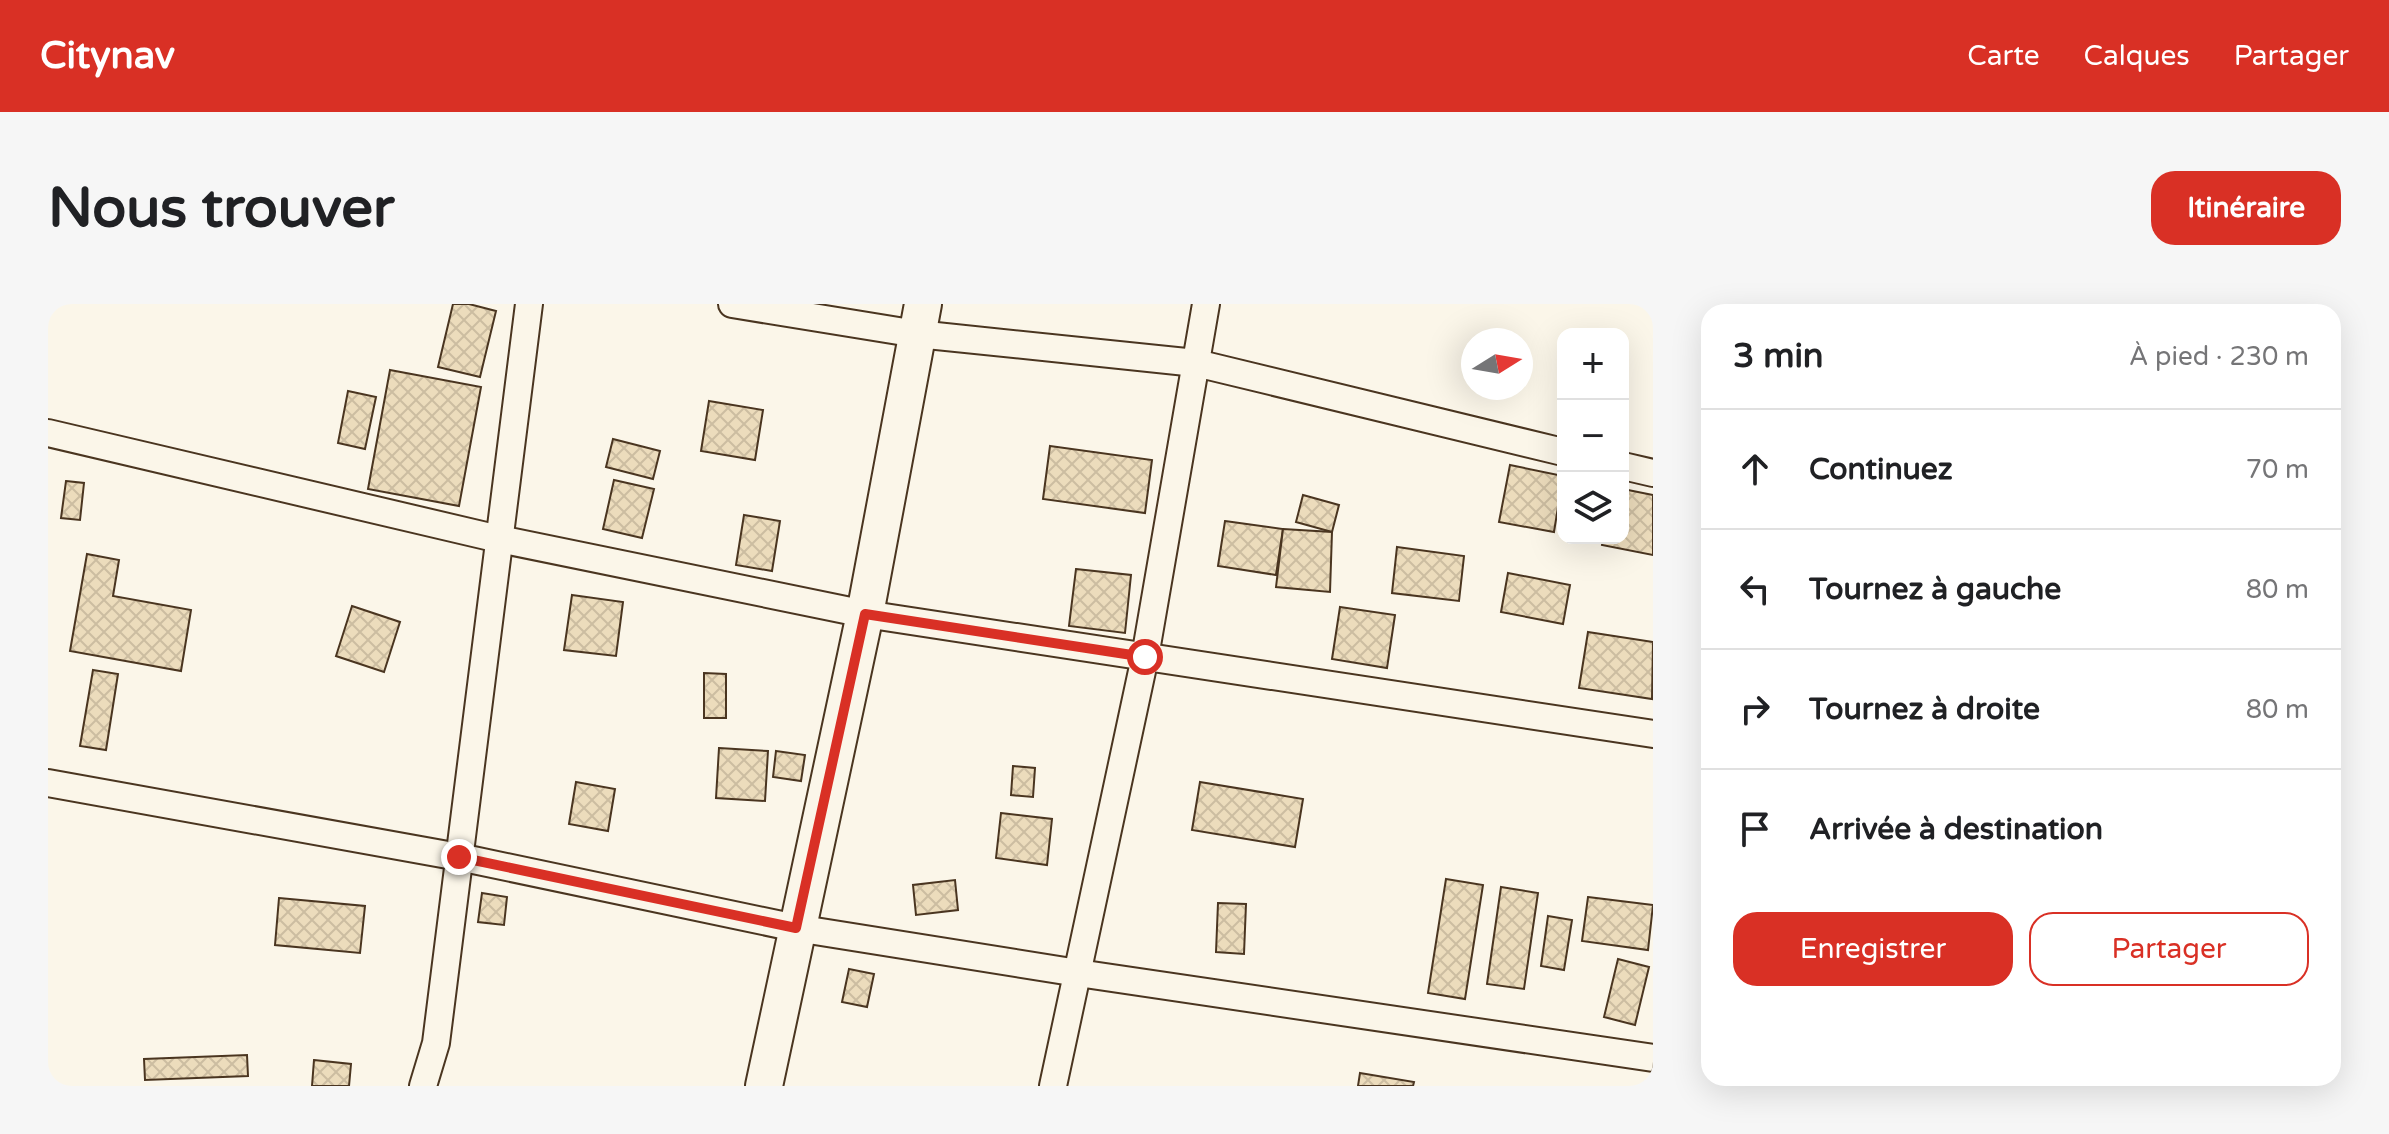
<!DOCTYPE html>
<html lang="fr">
<head>
<meta charset="utf-8">
<style>
  :root { --surface:#fff; --page:#f6f6f6; --text:#202124; --muted:#757577; --line:#e0e0e0; --accent:#d93025 }
  body { margin:0; font-family:"Varela Round",sans-serif; background:var(--page); color:var(--text) }
  .controls { position:absolute; right:24px; top:24px; display:grid; overflow:hidden; border-radius:16px; box-shadow:0 8px 32px #0002 }
  .controls button { width:72px; height:72px; display:grid; place-items:center; padding:0; border:0; border-bottom:2px solid var(--line); background:var(--surface); color:var(--text); font:40px sans-serif }
  .compass { position:absolute; left:1413px; top:24px; width:72px; height:72px; border-radius:50%; background:var(--surface); box-shadow:0 8px 32px #0002; rotate:79deg }
  .stop { position:absolute; width:24px; height:24px; margin:-18px; border:6px solid #d93025; border-radius:50%; background:#fff }
  .stop.end { background:#d93025; border-color:#fff; box-shadow:0 2px 8px #0008 }
  .list { margin:0; padding:0; list-style:none }
  h2 { display:flex; justify-content:space-between; align-items:center; height:104px; margin:0; padding:0 32px; font-size:34px }
  h2 small { font-size:26px; font-weight:400; color:var(--muted) }
  .list li { display:grid; grid-template-columns:52px 1fr auto; gap:24px; align-items:center; box-sizing:border-box; height:120px; padding:0 32px; border-top:2px solid var(--line) }
  .list b { display:block; font-size:30px; white-space:nowrap }
  .list em { font-size:26px; font-style:normal; color:var(--muted) }
  .actions { display:flex; gap:16px; padding:24px 32px }
  .actions a { flex:1; padding:18px 0; border:2px solid var(--accent); border-radius:24px; text-align:center; font-size:28px; color:var(--accent) }
  .actions .main { background:var(--accent); color:#fff }
  .icon { flex:none; width:44px; height:44px; fill:none; stroke:currentColor; stroke-width:2; stroke-linecap:round; stroke-linejoin:round }
  .map { position:relative; flex:none; width:1605px; height:782px; overflow:hidden; border-radius:24px }
  header { display:flex; align-items:center; gap:48px; box-sizing:border-box; height:112px; padding:0 40px; background:var(--accent); color:#fff }
  header strong { font-size:38px }
  nav { display:flex; gap:44px; margin-inline-start:auto; font-size:28px }
  .intro { display:flex; align-items:center; justify-content:space-between; box-sizing:border-box; height:192px; padding:0 48px }
  h1 { margin:0; font-size:56px }
  .button { padding:20px 36px; border-radius:24px; background:var(--accent); color:#fff; font-size:28px; font-weight:700 }
  main { display:flex; gap:48px; padding:0 48px }
  aside { flex:1; background:var(--surface); border-radius:24px; box-shadow:0 8px 32px #0002 }
  .map>svg:first-child { display:block }
  .building { fill:url(#building-cross-hatch); stroke:#4a3520; stroke-width:2 }
  .lines { fill:none; stroke-linecap:round; stroke-linejoin:round }
  .street-casing { stroke:#4a3520; stroke-width:30 }
  .secondary-casing { stroke:#4a3520; stroke-width:40 }
  .street { stroke:#fbf6e9; stroke-width:26 }
  .secondary { stroke:#fbf6e9; stroke-width:36 }
  .route { stroke:#d93025; stroke-width:10 }
</style>
</head>
<body>
<header>
<strong>Citynav</strong>
<nav><a>Carte</a><a>Calques</a><a>Partager</a></nav>
</header>
<div class="intro"><h1>Nous trouver</h1><a class="button">Itinéraire</a></div>
<main>
<div class="map">
<svg width="1605" height="782" viewBox="0 0 1605 782">
  <defs>
    <pattern id="building-cross-hatch" width="8" height="8" patternUnits="userSpaceOnUse" patternTransform="scale(2)"><rect width="8" height="8" fill="#ecdcbc"/><path d="M0 0l8 8M0 8l8-8" fill="none" stroke="#ccbda1"/></pattern>
  </defs>
  <rect width="100%" height="100%" fill="#fbf6e9"/>
  <!-- building -->
  <g class="building">
    <path d="M405 0H421L448 7 432 73 390 63Z"/>
    <path d="M342 66 433 83 411 202 320 185Z"/>
    <path d="M300 87 328 93 317 145 290 139Z"/>
    <path d="M661 97 715 106 707 156 653 147Z"/>
    <path d="M565 135 612 147 605 175 558 163Z"/>
    <path d="M1002 142 1104 156 1097 209 995 195Z"/>
    <path d="M1462 161 1515 172 1506 228 1451 218Z"/>
    <path d="M566 176 606 185 594 234 555 225Z"/>
    <path d="M18 177 36 179 32 216 13 214Z"/>
    <path d="M1575 185 1605 191V251L1554 241 1555 234H1575Z"/>
    <path d="M1255 191 1291 201 1284 228 1248 218Z"/>
    <path d="M696 211 732 217 724 267 688 261Z"/>
    <path d="M1177 217 1235 225 1228 271 1170 262Z"/>
    <path d="M1235 225 1284 228 1282 288 1228 283Z"/>
    <path d="M1349 243 1416 252 1411 297 1344 289Z"/>
    <path d="M39 250 71 256 65 292 143 306 133 367 22 347Z"/>
    <path d="M1028 265 1083 271 1077 329 1021 322Z"/>
    <path d="M1460 269 1522 281 1515 320 1453 308Z"/>
    <path d="M524 291 575 298 568 352 516 346Z"/>
    <path d="M304 302 352 318 336 368 288 352Z"/>
    <path d="M1292 303 1347 311 1339 364 1284 355Z"/>
    <path d="M1540 328 1605 338 1604 395 1531 384Z"/>
    <path d="M45 366 70 370 58 446 32 442Z"/>
    <path d="M656 369 678 370V414H656Z"/>
    <path d="M671 444 720 447 717 497 668 494Z"/>
    <path d="M728 447 757 451 753 477 725 473Z"/>
    <path d="M965 462 987 464 985 493 963 491Z"/>
    <path d="M528 478 567 485 560 527 521 520Z"/>
    <path d="M1152 478 1255 495 1247 543 1144 526Z"/>
    <path d="M953 509 1004 515 999 561 948 554Z"/>
    <path d="M1398 575 1435 581 1417 695 1380 689Z"/>
    <path d="M907 576 910 606 868 611 865 581Z"/>
    <path d="M1453 583 1490 589 1476 685 1439 680Z"/>
    <path d="M434 589 459 593 456 621 430 618Z"/>
    <path d="M1540 593 1605 601 1600 646 1534 637Z"/>
    <path d="M231 594 317 602 312 649 227 641Z"/>
    <path d="M1170 599 1198 600 1196 650 1168 648Z"/>
    <path d="M1500 612 1524 616 1516 666 1493 662Z"/>
    <path d="M1570 655 1601 663 1587 721 1556 713Z"/>
    <path d="M801 665 826 670 819 703 794 698Z"/>
    <path d="M199 751 200 772 97 776 96 755Z"/>
    <path d="M266 756 303 760 301 782H264Z"/>
    <path d="M1312 769 1366 778 1365 782H1310Z"/>
  </g>
  <g class="lines">
    <defs>
      <g id="street">
        <path d="M684 0 869 30 1148 59 1515 148"/>
        <path d="M0 129 451 235 817 310 1605 430"/>
        <path d="M1575 162 1605 169"/>
        <path d="M0 479 411 553 748 624 1030 669 1605 754"/>
        <path d="M375 782 388 739 481 0"/>
        <path d="M1005 782 1097 353 1158 0"/>
      </g>
      <path id="secondary" d="M716 782 817 310 875 0"/>
    </defs>
    <!-- street casing -->
    <use href="#street" class="street-casing"/>
    <!-- secondary casing -->
    <use href="#secondary" class="secondary-casing"/>
    <!-- street -->
    <use href="#street" class="street"/>
    <!-- secondary -->
    <use href="#secondary" class="secondary"/>
  </g>
  <g class="lines">
    <!-- route -->
    <path class="route" d="M411 553 748 624 817 310 1097 353"/>
  </g>
</svg>
<div class="controls">
<button>+</button>
<button>−</button>
<button><svg class="icon" aria-label="layers" viewBox="0 0 24 24"><path d="M12 4l9 5-9 5-9-5zM3 14l9 5 9-5"/></svg></button>
</div>
<svg class="compass" viewBox="-18 -18 36 36"><path d="M0-13l5 13h-10z" fill="#e53935"/><path d="M0 13l5-13h-10z" fill="#757577"/></svg>
<div class="stop" style="left:1097px;top:353px"></div>
<div class="stop end" style="left:411px;top:553px"></div>
</div>
<aside>
<h2>3 min<small>À pied · 230 m</small></h2>
<ul class="list">
<li><svg class="icon" aria-label="ahead" viewBox="0 0 24 24"><path d="M12 20V5M6 11l6-6 6 6"/></svg><div><b>Continuez</b></div><em>70 m</em></li>
<li><svg class="icon" aria-label="left" viewBox="0 0 24 24"><path d="M17 20v-9H6M10 6l-5 5 5 5"/></svg><div><b>Tournez à gauche</b></div><em>80 m</em></li>
<li><svg class="icon" aria-label="right" viewBox="0 0 24 24"><path d="M7 20v-9h11M14 6l5 5-5 5"/></svg><div><b>Tournez à droite</b></div><em>80 m</em></li>
<li><svg class="icon" aria-label="arrive" viewBox="0 0 24 24"><path d="M6 21V4h12l-3 4 3 4H6"/></svg><div><b>Arrivée à destination</b></div></li>
</ul>
<div class="actions"><a class="main">Enregistrer</a><a>Partager</a></div>
</aside>
</main>
</body>
</html>
